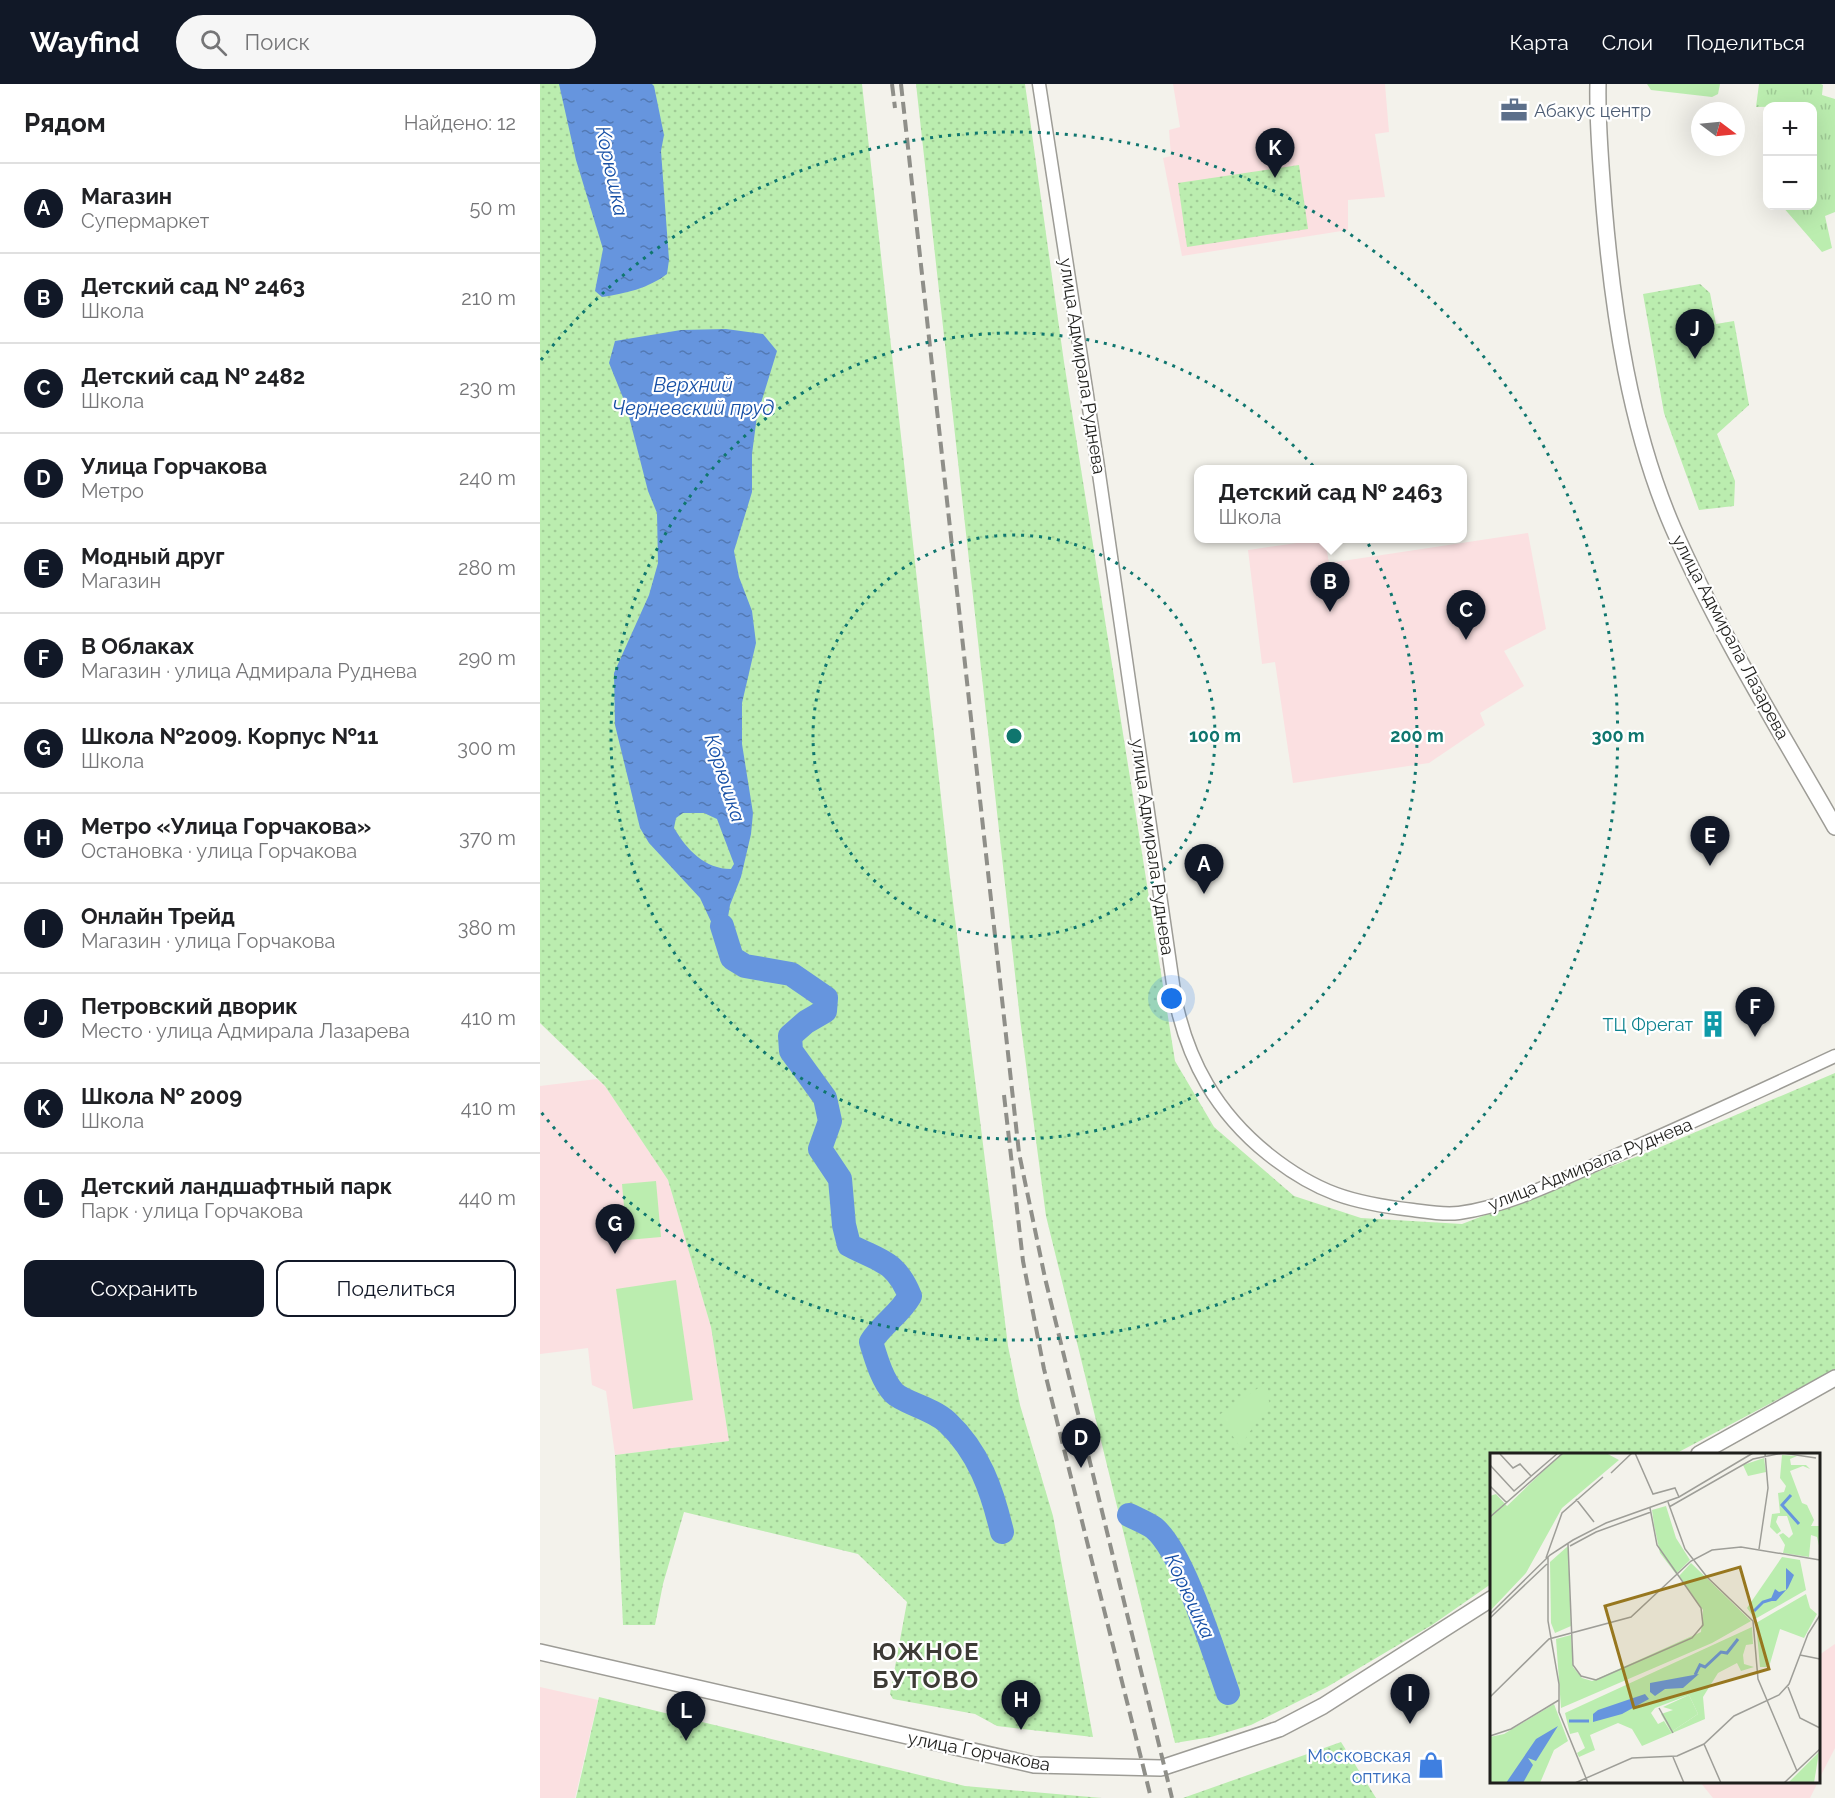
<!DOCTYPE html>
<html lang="ru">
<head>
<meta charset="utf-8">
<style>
  :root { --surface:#fff; --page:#f6f6f6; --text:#202124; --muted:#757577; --line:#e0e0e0; --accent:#111827 }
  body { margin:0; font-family:Raleway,sans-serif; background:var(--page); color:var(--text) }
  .controls { position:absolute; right:18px; top:18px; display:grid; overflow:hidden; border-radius:12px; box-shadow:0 6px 24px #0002 }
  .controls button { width:54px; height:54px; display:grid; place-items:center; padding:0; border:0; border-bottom:2px solid var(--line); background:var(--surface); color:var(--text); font:30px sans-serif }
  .compass { position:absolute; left:1151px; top:18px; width:54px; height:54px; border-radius:50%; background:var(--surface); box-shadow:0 6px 24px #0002; rotate:106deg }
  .you { position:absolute; left:632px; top:915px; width:21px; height:21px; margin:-15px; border:4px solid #fff; border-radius:50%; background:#1a73e8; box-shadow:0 0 0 9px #1a73e833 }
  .badge { display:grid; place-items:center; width:39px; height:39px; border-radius:50%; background:var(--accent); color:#fff; font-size:20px; font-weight:700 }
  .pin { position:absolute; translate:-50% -50px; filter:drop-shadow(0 2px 3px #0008) }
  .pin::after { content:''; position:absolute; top:32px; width:21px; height:18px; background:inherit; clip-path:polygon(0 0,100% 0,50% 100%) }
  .popup { position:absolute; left:654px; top:381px; width:273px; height:78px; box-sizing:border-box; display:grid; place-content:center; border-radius:12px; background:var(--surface); filter:drop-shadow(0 2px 4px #0005); font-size:20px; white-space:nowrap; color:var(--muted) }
  .popup b { font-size:22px; color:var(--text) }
  .popup::after { content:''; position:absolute; left:50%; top:100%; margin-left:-12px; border:12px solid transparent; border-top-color:var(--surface) }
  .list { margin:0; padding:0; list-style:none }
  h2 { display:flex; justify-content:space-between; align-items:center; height:78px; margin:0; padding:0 24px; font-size:26px }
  h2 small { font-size:20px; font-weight:400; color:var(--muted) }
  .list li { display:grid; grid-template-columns:39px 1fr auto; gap:18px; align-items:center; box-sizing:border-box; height:90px; padding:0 24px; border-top:2px solid var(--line) }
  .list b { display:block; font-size:22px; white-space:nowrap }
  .list p { margin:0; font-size:20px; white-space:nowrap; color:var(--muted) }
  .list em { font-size:20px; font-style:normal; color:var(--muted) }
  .actions { display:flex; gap:12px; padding:18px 24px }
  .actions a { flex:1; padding:14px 0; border:2px solid var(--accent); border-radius:12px; text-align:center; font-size:21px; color:var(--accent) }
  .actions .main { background:var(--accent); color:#fff }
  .icon { flex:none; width:33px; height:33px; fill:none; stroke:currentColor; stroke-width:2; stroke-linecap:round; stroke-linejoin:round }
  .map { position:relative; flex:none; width:1295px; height:1714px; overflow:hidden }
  header { display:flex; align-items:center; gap:36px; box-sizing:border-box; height:84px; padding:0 30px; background:var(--accent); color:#fff }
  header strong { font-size:28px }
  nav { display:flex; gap:33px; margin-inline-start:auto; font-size:21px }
  .search { width:420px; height:54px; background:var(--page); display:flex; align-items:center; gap:15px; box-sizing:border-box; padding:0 21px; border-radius:33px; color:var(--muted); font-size:22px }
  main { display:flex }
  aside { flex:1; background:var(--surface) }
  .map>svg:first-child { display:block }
  .education { fill:#fbe0e1 }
  .grass { fill:url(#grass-tufts) }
  .park { fill:url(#park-dots) }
  .garden { fill:#bbedaf }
  .water { fill:url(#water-ripples); fill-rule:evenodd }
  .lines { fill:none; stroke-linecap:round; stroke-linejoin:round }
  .river { stroke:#6695de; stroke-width:24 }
  .minor-casing { stroke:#9d9c96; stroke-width:15 }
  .tertiary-casing { stroke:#9d9c96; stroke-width:18 }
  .minor { stroke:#fff; stroke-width:12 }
  .tertiary { stroke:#fff; stroke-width:15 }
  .rail { stroke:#8f8f89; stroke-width:4; stroke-dasharray:12 6; stroke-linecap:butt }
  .ring { fill:none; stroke:#0f766e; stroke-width:3; stroke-dasharray:3 6 }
  .labels { text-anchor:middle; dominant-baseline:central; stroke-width:4.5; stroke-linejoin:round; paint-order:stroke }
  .service-label { font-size:18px; fill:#4e5e75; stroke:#fff; text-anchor:start }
  .street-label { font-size:18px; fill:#1f1f1c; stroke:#fff }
  .culture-label { font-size:18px; fill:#0d838f; stroke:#fff; text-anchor:end }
  .shop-label { font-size:18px; fill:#366cbe; stroke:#fff; text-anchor:end }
  .water-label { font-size:20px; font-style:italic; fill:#164fa5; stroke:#fff }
  .district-label { font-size:24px; font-weight:bold; letter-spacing:1.5px; fill:#3d3b36; stroke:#fff }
  .inset-river { fill:none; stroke:#6695de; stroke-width:3 }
  .inset-road { fill:none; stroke:#9e9e98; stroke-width:1.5 }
  .view { fill:#97771f; fill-opacity:0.15; stroke:#97771f; stroke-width:3 }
  .inset-edge { fill:none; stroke:#1f1f1c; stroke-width:3 }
  .centre { fill:#0f766e; stroke:#fff; stroke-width:3 }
  .ring-label { font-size:18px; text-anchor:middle; font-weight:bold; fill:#0f766e; stroke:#fff; stroke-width:4.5; stroke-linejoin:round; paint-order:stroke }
</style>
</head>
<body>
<header>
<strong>Wayfind</strong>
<div class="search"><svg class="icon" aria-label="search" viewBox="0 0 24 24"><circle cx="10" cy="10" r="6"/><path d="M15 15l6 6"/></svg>Поиск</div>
<nav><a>Карта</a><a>Слои</a><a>Поделиться</a></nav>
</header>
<main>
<aside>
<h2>Рядом<small>Найдено: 12</small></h2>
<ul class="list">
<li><span class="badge">A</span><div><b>Магазин</b><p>Супермаркет</p></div><em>50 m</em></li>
<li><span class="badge">B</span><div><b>Детский сад № 2463</b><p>Школа</p></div><em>210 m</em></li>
<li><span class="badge">C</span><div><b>Детский сад № 2482</b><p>Школа</p></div><em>230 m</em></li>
<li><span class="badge">D</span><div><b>Улица Горчакова</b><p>Метро</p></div><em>240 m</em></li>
<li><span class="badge">E</span><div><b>Модный друг</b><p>Магазин</p></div><em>280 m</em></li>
<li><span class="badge">F</span><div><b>В Облаках</b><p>Магазин · улица Адмирала Руднева</p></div><em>290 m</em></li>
<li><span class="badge">G</span><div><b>Школа №2009. Корпус №11</b><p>Школа</p></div><em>300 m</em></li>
<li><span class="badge">H</span><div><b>Метро «Улица Горчакова»</b><p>Остановка · улица Горчакова</p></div><em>370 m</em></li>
<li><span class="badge">I</span><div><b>Онлайн Трейд</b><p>Магазин · улица Горчакова</p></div><em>380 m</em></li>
<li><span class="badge">J</span><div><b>Петровский дворик</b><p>Место · улица Адмирала Лазарева</p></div><em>410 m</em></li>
<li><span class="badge">K</span><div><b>Школа № 2009</b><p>Школа</p></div><em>410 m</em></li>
<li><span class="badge">L</span><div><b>Детский ландшафтный парк</b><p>Парк · улица Горчакова</p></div><em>440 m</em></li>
</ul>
<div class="actions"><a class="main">Сохранить</a><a>Поделиться</a></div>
</aside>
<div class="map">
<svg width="1295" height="1714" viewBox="0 0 1295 1714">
  <defs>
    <pattern id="grass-tufts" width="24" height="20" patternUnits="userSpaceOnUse" patternTransform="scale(1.5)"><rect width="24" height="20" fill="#bbedaf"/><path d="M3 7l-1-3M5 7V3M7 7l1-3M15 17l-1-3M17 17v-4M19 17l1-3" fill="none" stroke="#a0cb96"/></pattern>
    <pattern id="park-dots" width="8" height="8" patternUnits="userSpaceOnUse" patternTransform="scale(1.5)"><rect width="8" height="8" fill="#bbedaf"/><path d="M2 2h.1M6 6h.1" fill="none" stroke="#a0cb96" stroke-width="1.8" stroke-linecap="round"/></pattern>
    <pattern id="water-ripples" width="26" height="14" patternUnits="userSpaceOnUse" patternTransform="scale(1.5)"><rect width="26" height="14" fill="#6695de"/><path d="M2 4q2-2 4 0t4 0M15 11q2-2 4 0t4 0" fill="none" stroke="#5379b3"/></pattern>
  </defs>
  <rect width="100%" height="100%" fill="#f3f2eb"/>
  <!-- education -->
  <g class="education">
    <path d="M633 0H845L849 48 835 50 845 113 808 116V146L642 172 623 74 631 72 629 46 640 43Z"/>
    <path d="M988 449 1006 545 964 567 984 602 940 629 945 641 889 679 753 699 735 578 722 580 708 466 785 455 789 479Z"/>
    <path d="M57 995 65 1002 128 1096 171 1243 189 1357 75 1371 66 1307 52 1301 48 1264 0 1270V1002Z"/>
    <path d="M1295 1560V1664L1278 1697 1279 1571Z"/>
    <path d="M0 1603 58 1616 35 1714H0Z"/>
    <path d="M1160 1698H1278L1270 1714H1173Z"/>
  </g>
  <!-- grass -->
  <path class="grass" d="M1219 0H1281L1283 1 1282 11 1295 15V128L1285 132 1292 164 1282 168 1242 122H1272V22L1216 23Z"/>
  <!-- park -->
  <g class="park">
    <path d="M0 0H322L410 794 468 1262 480 1321 513 1432 553 1653 457 1642 435 1630 353 1615 350 1610 367 1518 318 1470 144 1428 123 1500 115 1541H83L75 1371 189 1357 171 1243 128 1096 65 1002 0 939Z"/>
    <path d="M376 0H485L524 278 635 977 674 1043 754 1112 821 1134 922 1140 1111 1067 1295 989V1285L1135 1370H951V1500L892 1541 787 1603 711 1641 671 1653 635 1659 506 1132 480 935Z"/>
    <path d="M759 81 768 145 647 163 638 99Z"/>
    <path d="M1160 200 1170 209 1176 240 1194 237 1209 321 1177 350 1195 397 1194 422 1159 426 1124 329 1103 210Z"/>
    <path d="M59 1613 425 1702 562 1714H36Z"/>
    <path d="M801 1658 836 1714H643Z"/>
  </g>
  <!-- garden -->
  <g class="garden">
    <path d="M1107 0H1180L1178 10 1172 13 1111 6Z"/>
    <path d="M116 1097 121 1153 87 1156 82 1100Z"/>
    <path d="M136 1196 153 1316 93 1325 76 1205Z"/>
    <path d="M727 1298 729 1318 700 1363 679 1331Z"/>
  </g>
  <!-- water -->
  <g class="water">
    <path d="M19 0H112L114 2 124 51 121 67 129 176 127 190C109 204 84 210 62 213L55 207 63 165 36 76Z"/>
    <path d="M186 245 223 250 237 267 217 332 212 370V408L194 467 199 493 212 527 216 559 202 619V660L213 729 211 750 201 793 190 821 186 845 192 874H188L160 814 109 759 100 744 75 641 74 589 109 511 118 479 117 429 108 407 86 321 69 279 75 257 141 246ZM143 729H164L177 735 194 780 191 785C165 785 147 766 134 744L136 734Z"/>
  </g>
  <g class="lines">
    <!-- river -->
    <g class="river">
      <path d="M182 842 192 874 205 882 251 890 286 914 285 927 266 938 250 952 251 967 285 1014 290 1037 280 1065 300 1095 304 1141 309 1161C341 1178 355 1176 370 1212 359 1231 342 1240 331 1258 336 1274 342 1296 354 1309 364 1319 392 1324 407 1338 439 1368 452 1406 462 1448"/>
      <path d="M589 1431C597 1435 607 1439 614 1444 644 1469 674 1570 688 1609"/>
    </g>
    <defs>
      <path id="minor" d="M499 0 557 376 635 914C648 978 677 1029 728 1070 777 1109 812 1119 873 1126 888 1128 903 1131 919 1129 970 1122 1020 1096 1068 1075 1144 1042 1220 1007 1295 972"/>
      <g id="tertiary">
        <path d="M1058 0C1057 41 1061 81 1064 122 1073 229 1090 345 1133 444 1178 547 1239 645 1295 743"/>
        <path d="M1159 1370 1295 1294"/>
        <path d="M0 1568 494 1681 621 1684 739 1645 783 1622 951 1515"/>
      </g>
    </defs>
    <!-- minor casing -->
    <use href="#minor" class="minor-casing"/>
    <!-- tertiary casing -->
    <use href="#tertiary" class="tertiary-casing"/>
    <!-- minor -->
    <use href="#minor" class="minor"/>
    <!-- tertiary -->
    <use href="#tertiary" class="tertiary"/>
    <!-- rail -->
    <g class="rail">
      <path d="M352 0 355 24"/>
      <path d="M361 0 479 1069 505 1194 632 1714"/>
      <path d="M464 1011 483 1177 504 1285 611 1714"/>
    </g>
  </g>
  <!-- distance rings -->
  <g class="ring">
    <circle cx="474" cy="652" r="201"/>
    <circle cx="474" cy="652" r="403"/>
    <path d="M1 276A604 604 0 1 1 1 1028"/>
  </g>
  <!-- icons -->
  <defs>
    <symbol id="office-bare" viewBox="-9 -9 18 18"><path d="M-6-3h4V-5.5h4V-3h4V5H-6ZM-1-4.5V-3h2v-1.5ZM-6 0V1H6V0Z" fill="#5c6f8a" stroke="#fff" stroke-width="2.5" paint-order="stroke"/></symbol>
    <symbol id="building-bare" viewBox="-9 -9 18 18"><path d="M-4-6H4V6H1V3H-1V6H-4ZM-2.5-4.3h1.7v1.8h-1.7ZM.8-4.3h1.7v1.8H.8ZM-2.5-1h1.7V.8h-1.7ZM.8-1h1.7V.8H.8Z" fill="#0f9aa8" stroke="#fff" stroke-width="2.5" paint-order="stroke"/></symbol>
    <symbol id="shop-bare" viewBox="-9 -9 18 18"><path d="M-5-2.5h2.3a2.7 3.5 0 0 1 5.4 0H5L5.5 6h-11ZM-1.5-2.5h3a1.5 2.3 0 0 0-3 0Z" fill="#3f7fe0" stroke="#fff" stroke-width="2.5" paint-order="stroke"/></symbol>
  </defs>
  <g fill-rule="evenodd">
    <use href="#office-bare" x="955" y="7" width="38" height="38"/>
    <use href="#building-bare" x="1154" y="921" width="38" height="38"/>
    <use href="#shop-bare" x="872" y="1662" width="38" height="38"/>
  </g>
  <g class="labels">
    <!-- service labels -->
    <g class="service-label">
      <text x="994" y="26">Абакус центр</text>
    </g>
    <!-- street labels -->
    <g class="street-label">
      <text transform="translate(543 282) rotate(81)">улица Адмирала Руднева</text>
      <text transform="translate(1191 553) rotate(62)">улица Адмирала Лазарева</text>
      <text transform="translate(613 763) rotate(82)">улица Адмирала Руднева</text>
      <text transform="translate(1050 1080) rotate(-22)">улица Адмирала Руднева</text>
      <text transform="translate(439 1667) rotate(11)">улица Горчакова</text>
    </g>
    <!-- culture labels -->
    <g class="culture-label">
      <text x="1153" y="940">ТЦ Фрегат</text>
    </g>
    <!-- shop labels -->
    <g class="shop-label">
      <text x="871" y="1671">Московская<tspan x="871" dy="21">оптика</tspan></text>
    </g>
    <!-- water labels -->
    <g class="water-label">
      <text transform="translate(72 87) rotate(78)">Корюшка</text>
      <text x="153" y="301">Верхний<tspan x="153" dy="23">Черневский пруд</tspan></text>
      <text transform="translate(185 694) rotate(72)">Корюшка</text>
      <text transform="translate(650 1512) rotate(65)">Корюшка</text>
    </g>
    <!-- district labels -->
    <g class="district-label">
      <text x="386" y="1567">ЮЖНОЕ<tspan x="386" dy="28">БУТОВО</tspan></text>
    </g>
  </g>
  <!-- overview -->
  <g transform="translate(950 1369)">
    <rect width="330" height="330" fill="#f3f2eb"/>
    <path d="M329 299 324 330H298Z" fill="#bbedaf"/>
    <path d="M199 242 208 261 181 279 171 261 183 257 173 254Z" fill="#bbedaf"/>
    <path d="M292 2 307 3 300 6 301 12H316L320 16 313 13 300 18 312 50 317 52 324 67 321 73H330V97L327 84 321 82 319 104 293 100 295 92 289 82 293 80 299 85 303 81 297 63H288L286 69 291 78 287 81 280 74 282 61 290 60 288 40 294 39 296 33 290 25ZM274 5 276 19 258 23 253 12ZM176 53 186 85 200 107 186 121 170 100 164 72 162 57ZM78 93 81 173 65 180 61 170 60 109ZM292 104 310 107 316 137 265 166 257 155ZM201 110 261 168 222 190 71 255 66 186 81 182 83 214 92 225 102 228 211 179 213 157 189 123ZM316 141 320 155 327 161 314 185 290 176 279 214H270L266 170ZM262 174 263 191 256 192 253 202 254 211 264 214 251 218 247 210 228 220 213 244 215 266 152 293 142 276 128 270 100 282 105 297 89 304 87 300 95 295 88 279 80 281 75 260ZM199 242 208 261 181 279 174 268 168 271 161 260 165 255ZM64 251 78 288 64 297 50 330H0V284L14 281Z" fill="#bbedaf" fill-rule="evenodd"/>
    <path d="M72 0H116L129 7 72 55 36 120 0 158V43L6 41 17 53Z" fill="#bbedaf"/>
    <path d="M296 115 304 122 298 135 286 148H280L285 136 289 139 296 137ZM209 221 193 235 175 236 165 243 160 239V230ZM155 241 159 246 132 261 103 269V261L108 257ZM68 273 46 308 38 305 43 312 33 330H16L46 286Z" fill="#6695de"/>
    <path class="inset-river" d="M301 42 292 52 309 71M264 158 273 149 283 146M205 222 210 212 215 214 231 199 237 200 248 186M79 268H99"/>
    <path class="inset-road" d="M145 0 163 41 185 35 189 44M10 1 23 15 30 11 41 23M0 12 24 38 68 0M121 20 142 0M0 33 17 50M86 46 104 69M178 49 195 96 217 124 263 168 268 226 307 318M179 54 263 6 293 0 326 5M0 64 73 0M78 91 83 212 91 223 106 227 202 185 213 172 211 155 167 92 160 55M80 93 106 79 161 59M269 96 278 35 275 0M58 104V168L69 231V259L98 330M56 105 72 60 113 24M0 161 60 102 83 87 116 70 189 44 263 0M0 165 57 111M310 202 330 206M298 234 310 265 330 275M0 244 59 186 141 164 201 108 222 97 251 94 330 107M169 255 183 280M0 283 21 276 69 247M214 291 231 330M183 304 194 330M85 330 142 305 187 303 214 291 244 263 289 242 299 231 318 181 330 162M294 330 330 296"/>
    <path class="view" d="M250 114 279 216 144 255 115 153Z"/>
    <rect width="330" height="330" class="inset-edge"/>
  </g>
  <circle cx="474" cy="652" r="9" class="centre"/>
  <g class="ring-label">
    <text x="675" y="658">100 m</text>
    <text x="877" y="658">200 m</text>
    <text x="1078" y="658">300 m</text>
  </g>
</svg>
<div class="controls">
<button>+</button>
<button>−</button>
</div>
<svg class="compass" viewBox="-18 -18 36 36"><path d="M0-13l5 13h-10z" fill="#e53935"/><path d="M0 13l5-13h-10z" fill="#757577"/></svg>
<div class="you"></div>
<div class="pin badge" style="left:664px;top:810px">A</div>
<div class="pin badge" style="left:790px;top:528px">B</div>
<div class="popup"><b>Детский сад № 2463</b>Школа</div>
<div class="pin badge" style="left:926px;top:556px">C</div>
<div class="pin badge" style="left:541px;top:1384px">D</div>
<div class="pin badge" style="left:1170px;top:782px">E</div>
<div class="pin badge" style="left:1215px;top:953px">F</div>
<div class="pin badge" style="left:75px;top:1170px">G</div>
<div class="pin badge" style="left:481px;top:1646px">H</div>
<div class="pin badge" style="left:870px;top:1640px">I</div>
<div class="pin badge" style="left:1155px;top:275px">J</div>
<div class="pin badge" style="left:735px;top:94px">K</div>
<div class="pin badge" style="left:146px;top:1657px">L</div>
</div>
</main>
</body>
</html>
